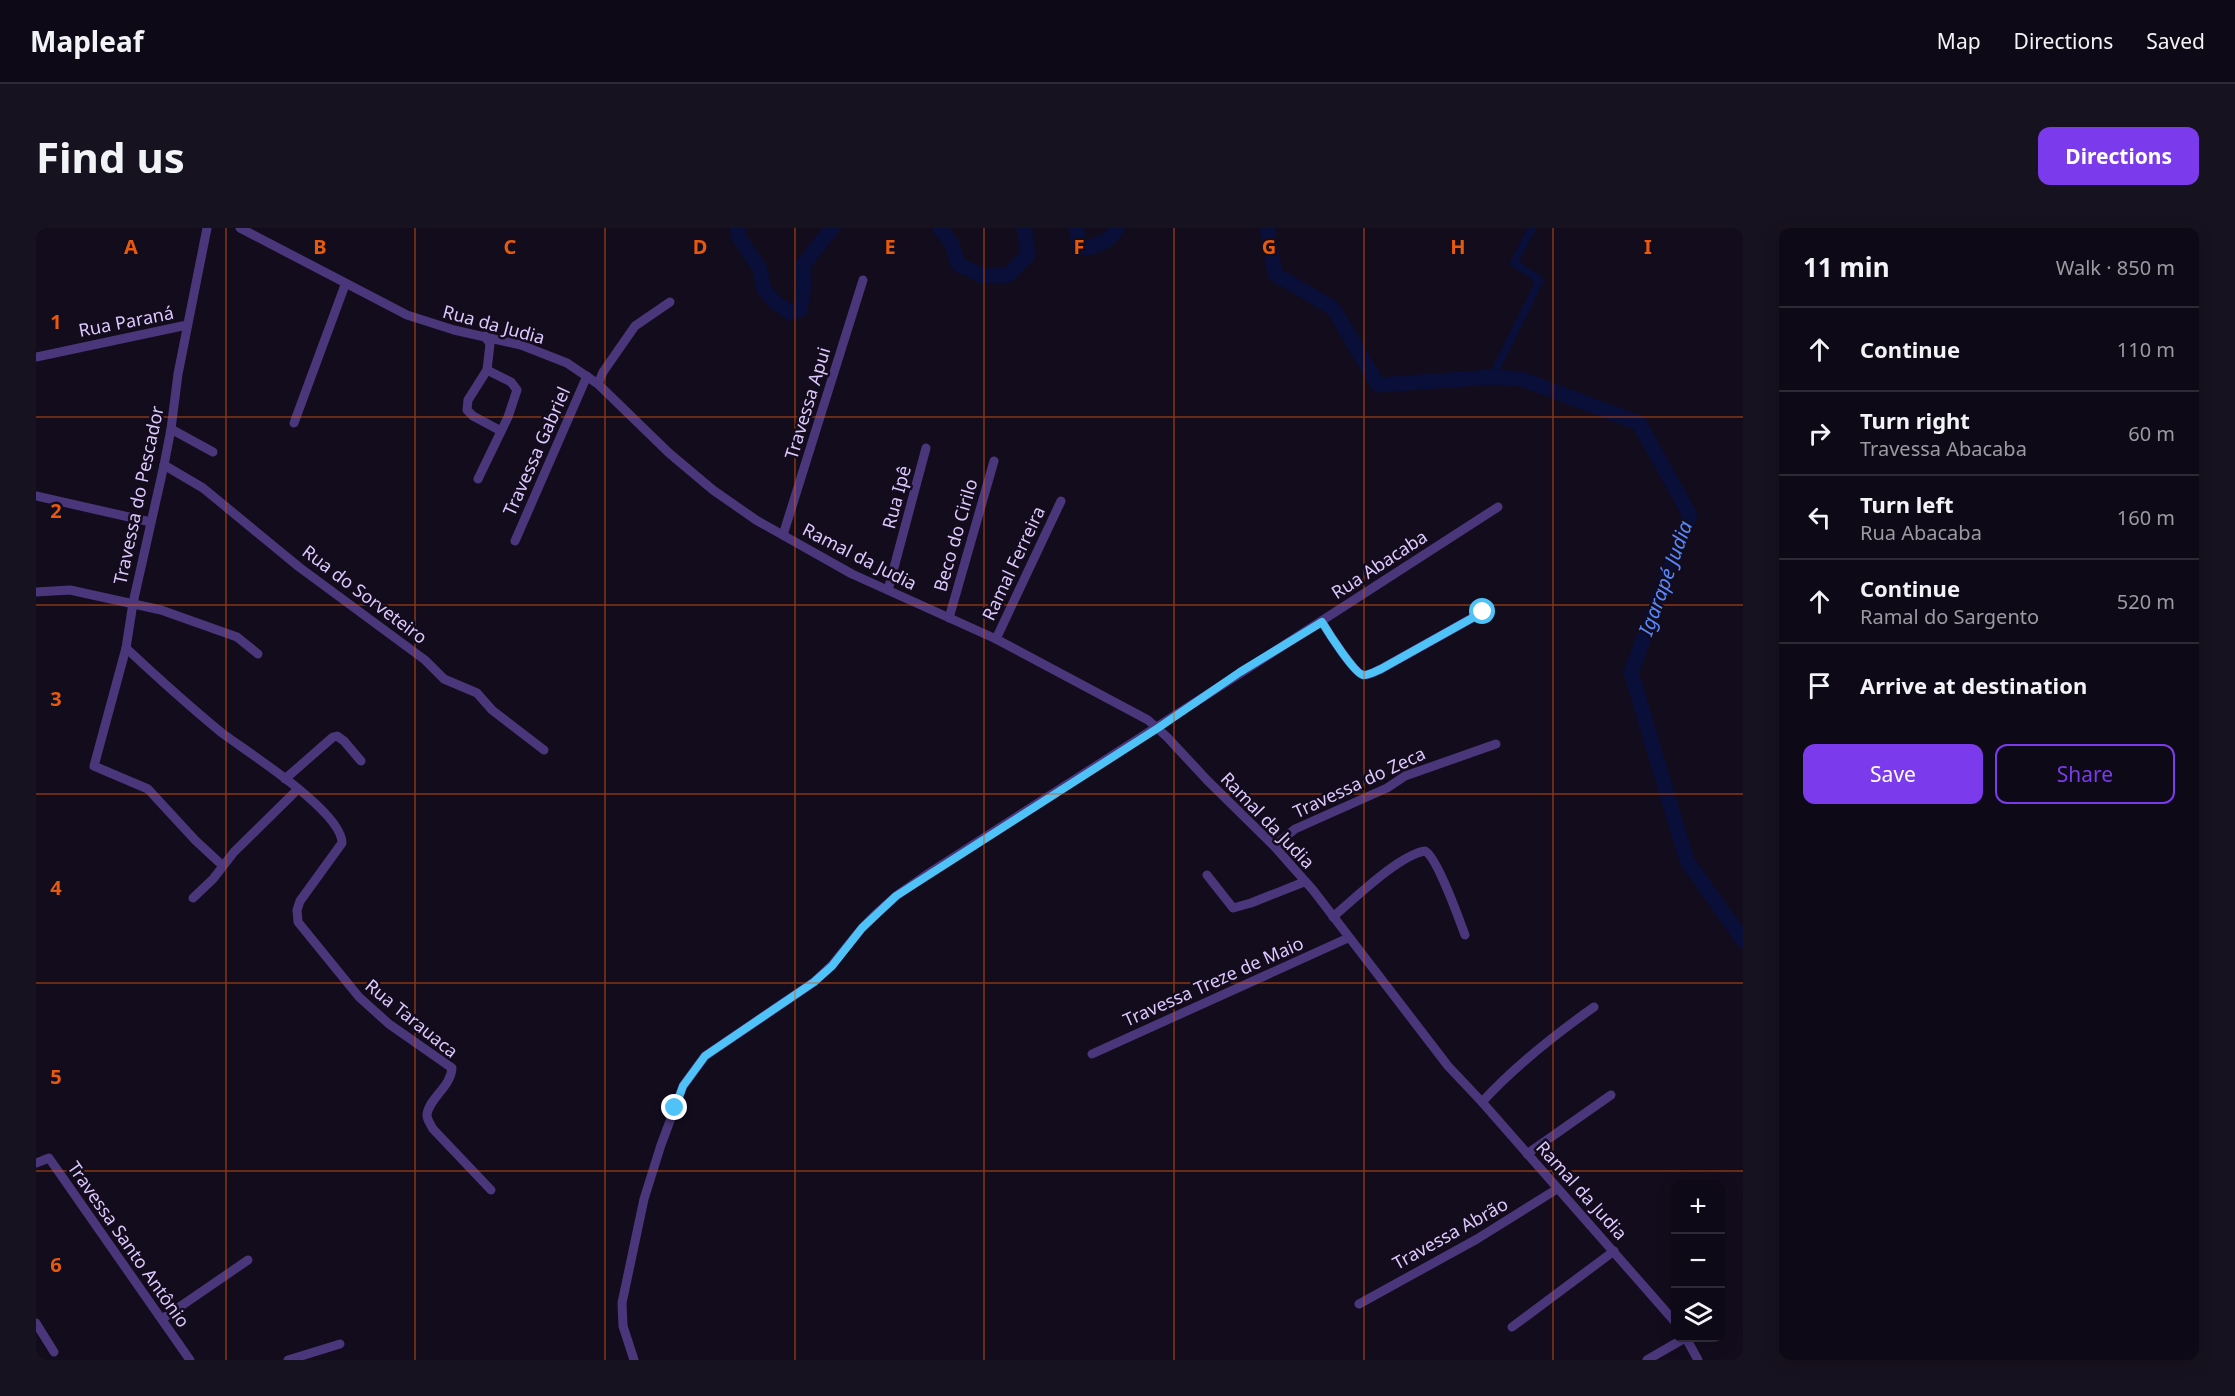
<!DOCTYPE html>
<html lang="en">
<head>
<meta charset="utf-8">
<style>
  :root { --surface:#0e0916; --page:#17121f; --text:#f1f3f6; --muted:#9b9aa1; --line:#2e2a35; --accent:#7c3aed }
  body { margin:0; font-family:"Noto Sans",sans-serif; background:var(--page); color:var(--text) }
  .controls { position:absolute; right:18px; bottom:18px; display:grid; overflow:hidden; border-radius:12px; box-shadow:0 3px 15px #0003 }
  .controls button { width:54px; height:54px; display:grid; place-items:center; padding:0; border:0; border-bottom:2px solid var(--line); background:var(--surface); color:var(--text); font:30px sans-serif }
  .stop { position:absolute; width:18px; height:18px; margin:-14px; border:4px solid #4fc3f7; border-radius:50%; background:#fff }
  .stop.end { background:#4fc3f7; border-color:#fff; box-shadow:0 2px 6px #0008 }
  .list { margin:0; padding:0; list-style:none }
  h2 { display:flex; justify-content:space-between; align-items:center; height:78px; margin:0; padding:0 24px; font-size:26px }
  h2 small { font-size:20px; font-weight:400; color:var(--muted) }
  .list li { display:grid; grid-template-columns:39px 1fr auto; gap:18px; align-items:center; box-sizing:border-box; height:84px; padding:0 24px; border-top:2px solid var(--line) }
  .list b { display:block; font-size:22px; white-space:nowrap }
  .list p { margin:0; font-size:20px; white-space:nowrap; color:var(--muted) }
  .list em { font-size:20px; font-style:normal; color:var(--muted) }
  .actions { display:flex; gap:12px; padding:18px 24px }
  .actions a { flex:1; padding:14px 0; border:2px solid var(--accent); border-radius:12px; text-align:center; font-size:21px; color:var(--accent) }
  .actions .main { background:var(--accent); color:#fff }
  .icon { flex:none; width:33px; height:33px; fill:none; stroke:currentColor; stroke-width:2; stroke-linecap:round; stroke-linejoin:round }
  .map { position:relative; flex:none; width:1707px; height:1132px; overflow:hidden; border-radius:12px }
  header { display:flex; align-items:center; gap:36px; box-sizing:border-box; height:84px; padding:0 30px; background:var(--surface); border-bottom:2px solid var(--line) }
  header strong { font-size:28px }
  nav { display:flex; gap:33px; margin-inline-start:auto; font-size:21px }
  .intro { display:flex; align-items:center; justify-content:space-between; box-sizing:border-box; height:144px; padding:0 36px }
  h1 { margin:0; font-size:42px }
  .button { padding:15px 27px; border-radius:12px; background:var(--accent); color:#fff; font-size:21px; font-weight:700 }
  main { display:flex; gap:36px; padding:0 36px }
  aside { flex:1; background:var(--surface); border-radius:12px; box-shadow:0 3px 15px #0003 }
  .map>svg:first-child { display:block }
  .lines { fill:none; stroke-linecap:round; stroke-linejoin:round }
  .canal { stroke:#090f38; stroke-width:8 }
  .river { stroke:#090f38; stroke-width:15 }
  .minor { stroke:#4a377b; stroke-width:9 }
  .route { stroke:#4fc3f7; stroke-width:8 }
  .grid { fill:none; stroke:#e8590c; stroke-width:1.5; stroke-opacity:0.55 }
  .labels { text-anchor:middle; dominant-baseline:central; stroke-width:5; stroke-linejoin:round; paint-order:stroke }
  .street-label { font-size:18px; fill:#dcc8fe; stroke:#130c1d }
  .water-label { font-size:20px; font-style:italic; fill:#5888fd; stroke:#130c1d }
  .grid-label { font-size:20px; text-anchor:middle; font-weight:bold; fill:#e8590c; stroke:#130c1d; stroke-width:5; stroke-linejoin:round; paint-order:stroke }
</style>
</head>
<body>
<header>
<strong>Mapleaf</strong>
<nav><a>Map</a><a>Directions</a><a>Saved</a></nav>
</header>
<div class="intro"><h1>Find us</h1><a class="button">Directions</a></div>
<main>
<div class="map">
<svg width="1707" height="1132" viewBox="0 0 1707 1132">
  <rect width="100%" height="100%" fill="#130c1d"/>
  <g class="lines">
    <!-- canal -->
    <path class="canal" d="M1456 149 1504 52 1478 35 1496 0"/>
    <!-- river -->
    <g class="river">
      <path d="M701 0 703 9 724 41 728 61 739 74 755 85 764 82 768 59 767 37 796 0"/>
      <path d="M904 0 916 16 922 36 947 48 972 47 992 27 988 0"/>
      <path d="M1040 0 1044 20C1057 20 1076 13 1081 0"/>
      <path d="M1231 0 1239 46 1297 80 1342 157 1456 149 1486 151 1603 195 1654 287 1595 444 1651 633 1707 712"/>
    </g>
    <!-- minor -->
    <g class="minor">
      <path d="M171 0 142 146 135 201 128 237 97 375 90 420 58 538 112 561 159 612 187 638"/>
      <path d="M204 0 371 87 418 102 485 117 531 135 562 156 633 225 677 262 720 292 816 346 960 411 1112 492 1131 509 1171 552 1238 618 1277 662 1412 838 1446 874 1640 1095"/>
      <path d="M449 108 454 116 451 142"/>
      <path d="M0 129 151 97"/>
      <path d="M451 142 432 172 431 182 437 188 465 203"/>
      <path d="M562 156 567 144 599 98 634 74"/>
      <path d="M258 195 309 57"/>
      <path d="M135 201 177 224"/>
      <path d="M128 237 167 260 263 339 389 432 408 451 441 465 456 482 508 522"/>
      <path d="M442 251 472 189 481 162 475 154 451 142"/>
      <path d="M0 268 115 294"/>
      <path d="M747 307 827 52"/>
      <path d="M479 313 551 148"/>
      <path d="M852 362 890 220"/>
      <path d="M0 364 34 362 125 382 201 409 222 426"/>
      <path d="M913 390 958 233"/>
      <path d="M1286 394C1292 404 1318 445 1327 447 1332 448 1340 443 1345 441L1447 384"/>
      <path d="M960 411 1025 273"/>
      <path d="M90 420C121 449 153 478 186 505 211 524 306 583 306 615L264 673 261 682 262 694 323 769 353 796 416 840C415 859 392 871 391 887 391 892 395 897 397 901L455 962"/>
      <path d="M249 551 297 509 301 508 308 513 325 533"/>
      <path d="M1238 618 1259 601 1351 560 1369 548 1460 516"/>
      <path d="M1171 647 1197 680 1215 675 1268 654"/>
      <path d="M157 670 177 651 198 624 262 561"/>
      <path d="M1297 689C1318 671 1363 627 1389 623 1401 629 1423 691 1429 707"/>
      <path d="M1056 826 1312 710"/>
      <path d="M1446 874C1480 837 1517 808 1558 779"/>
      <path d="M1491 926 1575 867"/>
      <path d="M0 935 13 930 154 1132"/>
      <path d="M1323 1076 1441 1011 1521 961"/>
      <path d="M126 1091 212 1032"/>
      <path d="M0 1095 18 1124"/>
      <path d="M1476 1099 1578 1023"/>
      <path d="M1650 1110 1662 1132"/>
      <path d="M252 1132 304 1116"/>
      <path d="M598 1132 587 1098 586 1075 608 971 625 917 647 858 669 828 778 754 796 737 826 700 841 685 860 668 893 645C1084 524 1272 401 1462 279"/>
      <path d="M1611 1132 1649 1110"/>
    </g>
  </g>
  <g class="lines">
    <!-- route -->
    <path class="route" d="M639 880 647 858 669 828 778 754 796 738 826 700 860 668 1122 500 1204 444 1286 394C1292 404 1318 445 1327 447 1332 448 1340 443 1345 441L1447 384"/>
  </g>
  <!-- grid -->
  <path class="grid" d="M190 0V1132M379 0V1132M569 0V1132M759 0V1132M948 0V1132M1138 0V1132M1328 0V1132M1517 0V1132M0 189H1707M0 377H1707M0 566H1707M0 755H1707M0 943H1707"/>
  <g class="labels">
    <!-- street labels -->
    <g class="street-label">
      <text transform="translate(90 93) rotate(-11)">Rua Paraná</text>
      <text transform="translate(458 96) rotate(15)">Rua da Judia</text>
      <text transform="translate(771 175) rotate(-73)">Travessa Apui</text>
      <text transform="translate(500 223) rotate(-66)">Travessa Gabriel</text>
      <text transform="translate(102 267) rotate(-78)">Travessa do Pescador</text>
      <text transform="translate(860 269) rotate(-75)">Rua Ipê</text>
      <text transform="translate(919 307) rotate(-74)">Beco do Cirilo</text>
      <text transform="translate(824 328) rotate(27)">Ramal da Judia</text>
      <text transform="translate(977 335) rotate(-65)">Ramal Ferreira</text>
      <text transform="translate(1343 336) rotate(-33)">Rua Abacaba</text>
      <text transform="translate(329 366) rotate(37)">Rua do Sorveteiro</text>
      <text transform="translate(1323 554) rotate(-25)">Travessa do Zeca</text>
      <text transform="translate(1232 592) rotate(46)">Ramal da Judia</text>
      <text transform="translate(1177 753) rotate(-24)">Travessa Treze de Maio</text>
      <text transform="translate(376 790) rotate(39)">Rua Tarauaca</text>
      <text transform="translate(1546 962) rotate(48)">Ramal da Judia</text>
      <text transform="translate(1414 1005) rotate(-29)">Travessa Abrão</text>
      <text transform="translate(93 1016) rotate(55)">Travessa Santo Antônio</text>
    </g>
    <!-- water labels -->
    <g class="water-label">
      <text transform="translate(1629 350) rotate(-70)">Igarapé Judia</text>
    </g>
  </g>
  <g class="grid-label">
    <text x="95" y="26">A</text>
    <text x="284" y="26">B</text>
    <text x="474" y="26">C</text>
    <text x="664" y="26">D</text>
    <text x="854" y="26">E</text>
    <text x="1043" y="26">F</text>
    <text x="1233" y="26">G</text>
    <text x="1422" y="26">H</text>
    <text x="1612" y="26">I</text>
    <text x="20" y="101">1</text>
    <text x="20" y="290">2</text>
    <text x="20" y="478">3</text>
    <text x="20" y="667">4</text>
    <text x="20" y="856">5</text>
    <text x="20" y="1044">6</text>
  </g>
</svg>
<div class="controls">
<button>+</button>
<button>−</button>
<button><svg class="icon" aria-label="layers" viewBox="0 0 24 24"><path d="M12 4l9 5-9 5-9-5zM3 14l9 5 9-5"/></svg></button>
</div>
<div class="stop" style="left:1447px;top:384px"></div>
<div class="stop end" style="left:639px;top:880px"></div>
</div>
<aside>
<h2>11 min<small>Walk · 850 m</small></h2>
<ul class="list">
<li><svg class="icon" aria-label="ahead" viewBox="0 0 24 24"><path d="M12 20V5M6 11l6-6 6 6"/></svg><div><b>Continue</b></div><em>110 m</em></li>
<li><svg class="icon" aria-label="right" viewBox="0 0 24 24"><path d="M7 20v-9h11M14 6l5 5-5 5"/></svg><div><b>Turn right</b><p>Travessa Abacaba</p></div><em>60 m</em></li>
<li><svg class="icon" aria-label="left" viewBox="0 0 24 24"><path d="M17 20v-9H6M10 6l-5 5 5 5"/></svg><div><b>Turn left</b><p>Rua Abacaba</p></div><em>160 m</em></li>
<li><svg class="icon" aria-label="ahead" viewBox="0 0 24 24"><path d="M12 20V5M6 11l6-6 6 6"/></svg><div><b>Continue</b><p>Ramal do Sargento</p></div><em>520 m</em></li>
<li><svg class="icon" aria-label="arrive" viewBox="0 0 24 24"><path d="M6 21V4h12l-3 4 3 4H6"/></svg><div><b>Arrive at destination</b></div></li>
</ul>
<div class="actions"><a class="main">Save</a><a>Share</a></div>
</aside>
</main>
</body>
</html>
